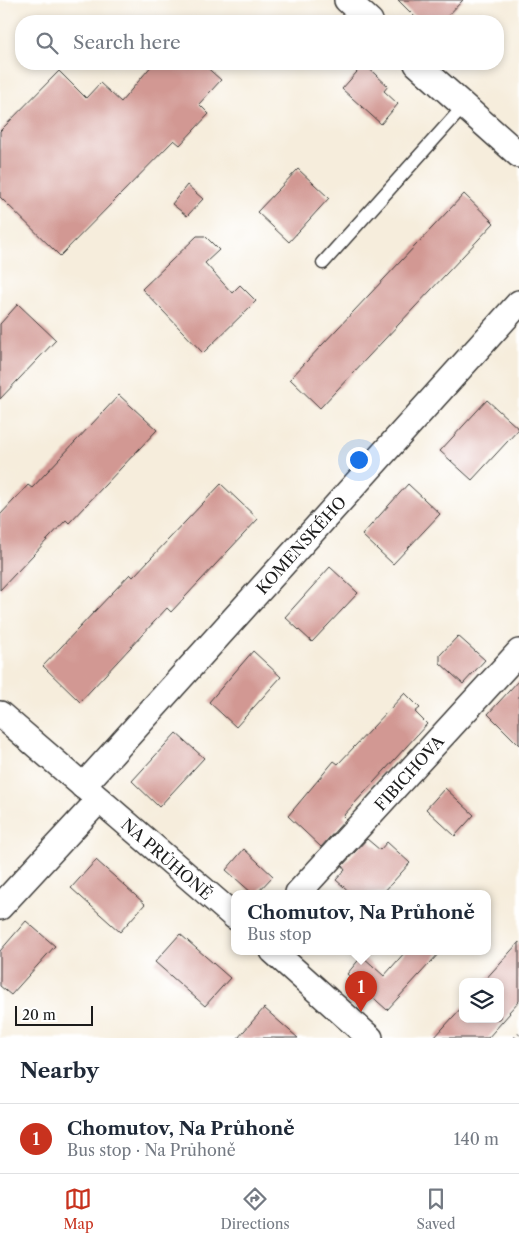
<!DOCTYPE html>
<html lang="en">
<head>
<meta charset="utf-8">
<style>
  :root { --surface:#fff; --page:#f2f2f3; --text:#1f2937; --muted:#747a83; --line:#e0e1e3; --accent:#c8321e }
  body { margin:0; font-family:"Libre Caslon Text",serif; background:var(--page); color:var(--text) }
  .controls { position:absolute; right:15px; bottom:15px; display:grid; overflow:hidden; border-radius:10px; box-shadow:0 2px 8px #0003 }
  .controls button { width:45px; height:45px; display:grid; place-items:center; padding:0; border:0; border-bottom:1px solid var(--line); background:var(--surface); color:var(--text); font:25px sans-serif }
  .scale { position:absolute; left:15px; bottom:12px; width:78px; box-sizing:border-box; padding-left:5px; border:2px solid #1c1c1c; border-top:0; font-size:14px; line-height:18px; white-space:nowrap; color:#1c1c1c; -webkit-text-stroke:4px #fff; paint-order:stroke }
  .you { position:absolute; left:358px; top:459px; width:18px; height:18px; margin:-12px; border:4px solid #fff; border-radius:50%; background:#1a73e8; box-shadow:0 0 0 8px #1a73e833 }
  .badge { display:grid; place-items:center; width:32px; height:32px; border-radius:50%; background:var(--accent); color:#fff; font-size:16px; font-weight:700 }
  .pin { position:absolute; translate:-50% -41px; filter:drop-shadow(0 1px 2px #0008) }
  .pin::after { content:''; position:absolute; top:26px; width:18px; height:15px; background:inherit; clip-path:polygon(0 0,100% 0,50% 100%) }
  .popup { position:absolute; left:231px; top:890px; width:260px; height:65px; box-sizing:border-box; display:grid; place-content:center; border-radius:10px; background:var(--surface); filter:drop-shadow(0 1px 4px #0005); font-size:16px; white-space:nowrap; color:var(--muted) }
  .popup b { font-size:19px; color:var(--text) }
  .popup::after { content:''; position:absolute; left:50%; top:100%; margin-left:-10px; border:10px solid transparent; border-top-color:var(--surface) }
  .list { margin:0; padding:0; list-style:none }
  h2 { display:flex; justify-content:space-between; align-items:center; height:65px; margin:0; padding:0 20px; font-size:21px }
  h2 small { font-size:16px; font-weight:400; color:var(--muted) }
  .list li { display:grid; grid-template-columns:32px 1fr auto; gap:15px; align-items:center; box-sizing:border-box; height:70px; padding:0 20px; border-top:1px solid var(--line) }
  .list b { display:block; font-size:19px; white-space:nowrap }
  .list p { margin:0; font-size:16px; white-space:nowrap; color:var(--muted) }
  .list em { font-size:16px; font-style:normal; color:var(--muted) }
  .icon { flex:none; width:28px; height:28px; fill:none; stroke:currentColor; stroke-width:2; stroke-linecap:round; stroke-linejoin:round }
  .map { position:relative; flex:none; width:519px; height:1038px; overflow:hidden }
  .search { position:absolute; background:var(--surface); box-shadow:0 2px 8px #0003; left:15px; right:15px; top:15px; height:55px; display:flex; align-items:center; gap:12px; box-sizing:border-box; padding:0 18px; border-radius:20px; color:var(--muted); font-size:19px }
  .sheet { height:135px; background:var(--surface) }
  nav { display:flex; justify-content:space-around; align-items:center; box-sizing:border-box; height:70px; border-top:1px solid var(--line); background:var(--surface); font-size:14px; color:var(--muted) }
  nav a { display:grid; justify-items:center; gap:2px }
  nav .on { color:var(--accent) }
  .map>svg:first-child { display:block }
  .building { fill:#d29893 }
  .lines { fill:none; stroke-linecap:round; stroke-linejoin:round }
  .service-casing { stroke:#3d3b39; stroke-width:15 }
  .minor-casing { stroke:#3d3b39; stroke-width:28 }
  .path { stroke:#3d3b39; stroke-width:3; stroke-dasharray:1 4; stroke-linecap:butt }
  .service { stroke:#fff; stroke-width:12 }
  .minor { stroke:#fff; stroke-width:25 }
  .labels { text-anchor:middle; dominant-baseline:central; stroke-width:4; stroke-linejoin:round; paint-order:stroke }
  .street-label { font-size:16px; fill:#1c1c1c; stroke:#fff }
</style>
</head>
<body>
<div class="map">
<svg width="519" height="1038" viewBox="0 0 519 1038">
  <rect width="100%" height="100%" fill="#fff"/>
  <filter id="ink" filterUnits="userSpaceOnUse"><feTurbulence type="fractalNoise" baseFrequency=".02" numOctaves="2"/><feDisplacementMap in="SourceGraphic" scale="10" xChannelSelector="R" yChannelSelector="G"/><feConvolveMatrix kernelMatrix="1 2 1 2 8 2 1 2 1" color-interpolation-filters="sRGB"/></filter>
  <filter id="wash" filterUnits="userSpaceOnUse"><feTurbulence type="fractalNoise" baseFrequency=".0096" numOctaves="4" result="noise"/><feDisplacementMap in="SourceGraphic" scale="20" xChannelSelector="R" yChannelSelector="G"/><feGaussianBlur stdDeviation="1.12" result="paint"/><feColorMatrix in="noise" values="0 0 0 0 0 0 0 0 0 0 0 0 0 0 0 0 0 1.4 0 .05"/><feComposite in="paint" operator="in"/></filter>
  <g filter="url(#wash)">
    <rect width="100%" height="100%" fill="#f6eddc"/>
    <g id="blocks">
      <!-- building -->
      <g class="building">
        <path d="M398 0H463L443 21H419Z"/>
        <path d="M153 64H203L221 80 199 104 209 114 180 145 174 140 60 256 0 197V131L59 71 86 98 100 83 121 102Z"/>
        <path d="M364 64 388 86 384 91 398 104 381 124 342 89Z"/>
        <path d="M298 169 329 198 289 242 257 212Z"/>
        <path d="M187 185 203 199 187 216 172 204Z"/>
        <path d="M464 194 494 223 320 408 290 379Z"/>
        <path d="M197 236H205L219 250 205 263 232 293 240 285 256 301 203 353 142 289Z"/>
        <path d="M18 304 56 340 0 399V324Z"/>
        <path d="M119 395 157 430 69 523 66 520 0 590V515L28 485 32 488Z"/>
        <path d="M487 400 519 429 472 480 440 451Z"/>
        <path d="M221 484 258 519 171 612 167 608 80 702 43 666 130 574 133 577Z"/>
        <path d="M408 484 440 514 393 564 362 535Z"/>
        <path d="M330 567 358 593 312 642 285 617Z"/>
        <path d="M458 636 485 660 463 684 440 663V655Z"/>
        <path d="M253 651 281 677 236 727 209 702Z"/>
        <path d="M519 680V745L488 714Z"/>
        <path d="M405 693 420 708 415 712 427 724 343 816 346 819 321 847 288 816 334 761 338 764Z"/>
        <path d="M176 733 204 758 159 807 132 781Z"/>
        <path d="M445 788 474 815 455 836 426 809Z"/>
        <path d="M367 839 380 850 387 842 410 863 383 893H351L336 880 345 870 342 866Z"/>
        <path d="M244 849 273 876 257 893H252L226 870Z"/>
        <path d="M96 860 145 904 120 932 71 888Z"/>
        <path d="M26 921 55 946 11 995 0 986V951Z"/>
        <path d="M180 934 230 978 205 1006 155 962Z"/>
        <path d="M519 942V1001L509 1012 510 1013 488 1038H434L463 1006V1019H500V982H483Z"/>
        <path d="M406 951H441L387 1010 347 974 362 956 384 976Z"/>
        <path d="M264 1008 298 1038H238Z"/>
      </g>
    </g>
  </g>
  <g filter="url(#ink)">
    <use href="#blocks" fill-opacity="0" stroke="#3d3b39" stroke-width="1"/>
    <g class="lines">
      <defs>
        <path id="service" d="M323 263 464 106"/>
        <g id="minor">
          <path d="M347 0 370 21"/>
          <path d="M417 64 519 155"/>
          <path d="M0 714 235 917"/>
          <path d="M83 786 519 303"/>
          <path d="M298 893 519 652"/>
          <path d="M0 907 99 800"/>
          <path d="M273 951 370 1038"/>
        </g>
      </defs>
      <!-- service casing -->
      <use href="#service" class="service-casing"/>
      <!-- minor casing -->
      <use href="#minor" class="minor-casing"/>
      <!-- path -->
      <path class="path" d="M515 1038 519 1034"/>
      <!-- service -->
      <use href="#service" class="service"/>
      <!-- minor -->
      <use href="#minor" class="minor"/>
    </g>
  </g>
  <g class="labels">
    <!-- street labels -->
    <g class="street-label">
      <text transform="translate(301 545) rotate(-48)">KOMENSKÉHO</text>
      <text transform="translate(409 773) rotate(-48)">FIBICHOVA</text>
      <text transform="translate(167 859) rotate(41)">NA PRŮHONĚ</text>
    </g>
  </g>
</svg>
<div class="controls">
<button><svg class="icon" aria-label="layers" viewBox="0 0 24 24"><path d="M12 4l9 5-9 5-9-5zM3 14l9 5 9-5"/></svg></button>
</div>
<div class="scale">20 m</div>
<div class="you"></div>
<div class="pin badge" style="left:361px;top:1012px">1</div>
<div class="popup"><b>Chomutov, Na Průhoně</b>Bus stop</div>
<div class="search"><svg class="icon" aria-label="search" viewBox="0 0 24 24"><circle cx="10" cy="10" r="6"/><path d="M15 15l6 6"/></svg>Search here</div>
</div>
<section class="sheet">
<h2>Nearby<small></small></h2>
<ul class="list">
<li><span class="badge">1</span><div><b>Chomutov, Na Průhoně</b><p>Bus stop · Na Průhoně</p></div><em>140 m</em></li>
</ul>
</section>
<nav>
<a class="on"><svg class="icon" aria-label="map" viewBox="0 0 24 24"><path d="M3 6l6-2 6 2 6-2v14l-6 2-6-2-6 2zM9 4v14M15 6v14"/></svg>Map</a>
<a><svg class="icon" aria-label="directions" viewBox="0 0 24 24"><path d="M12 3l9 9-9 9-9-9zM9 14v-3h6M13 9l2 2-2 2"/></svg>Directions</a>
<a><svg class="icon" aria-label="saved" viewBox="0 0 24 24"><path d="M7 4h10v16l-5-4-5 4z"/></svg>Saved</a>
</nav>
</body>
</html>
